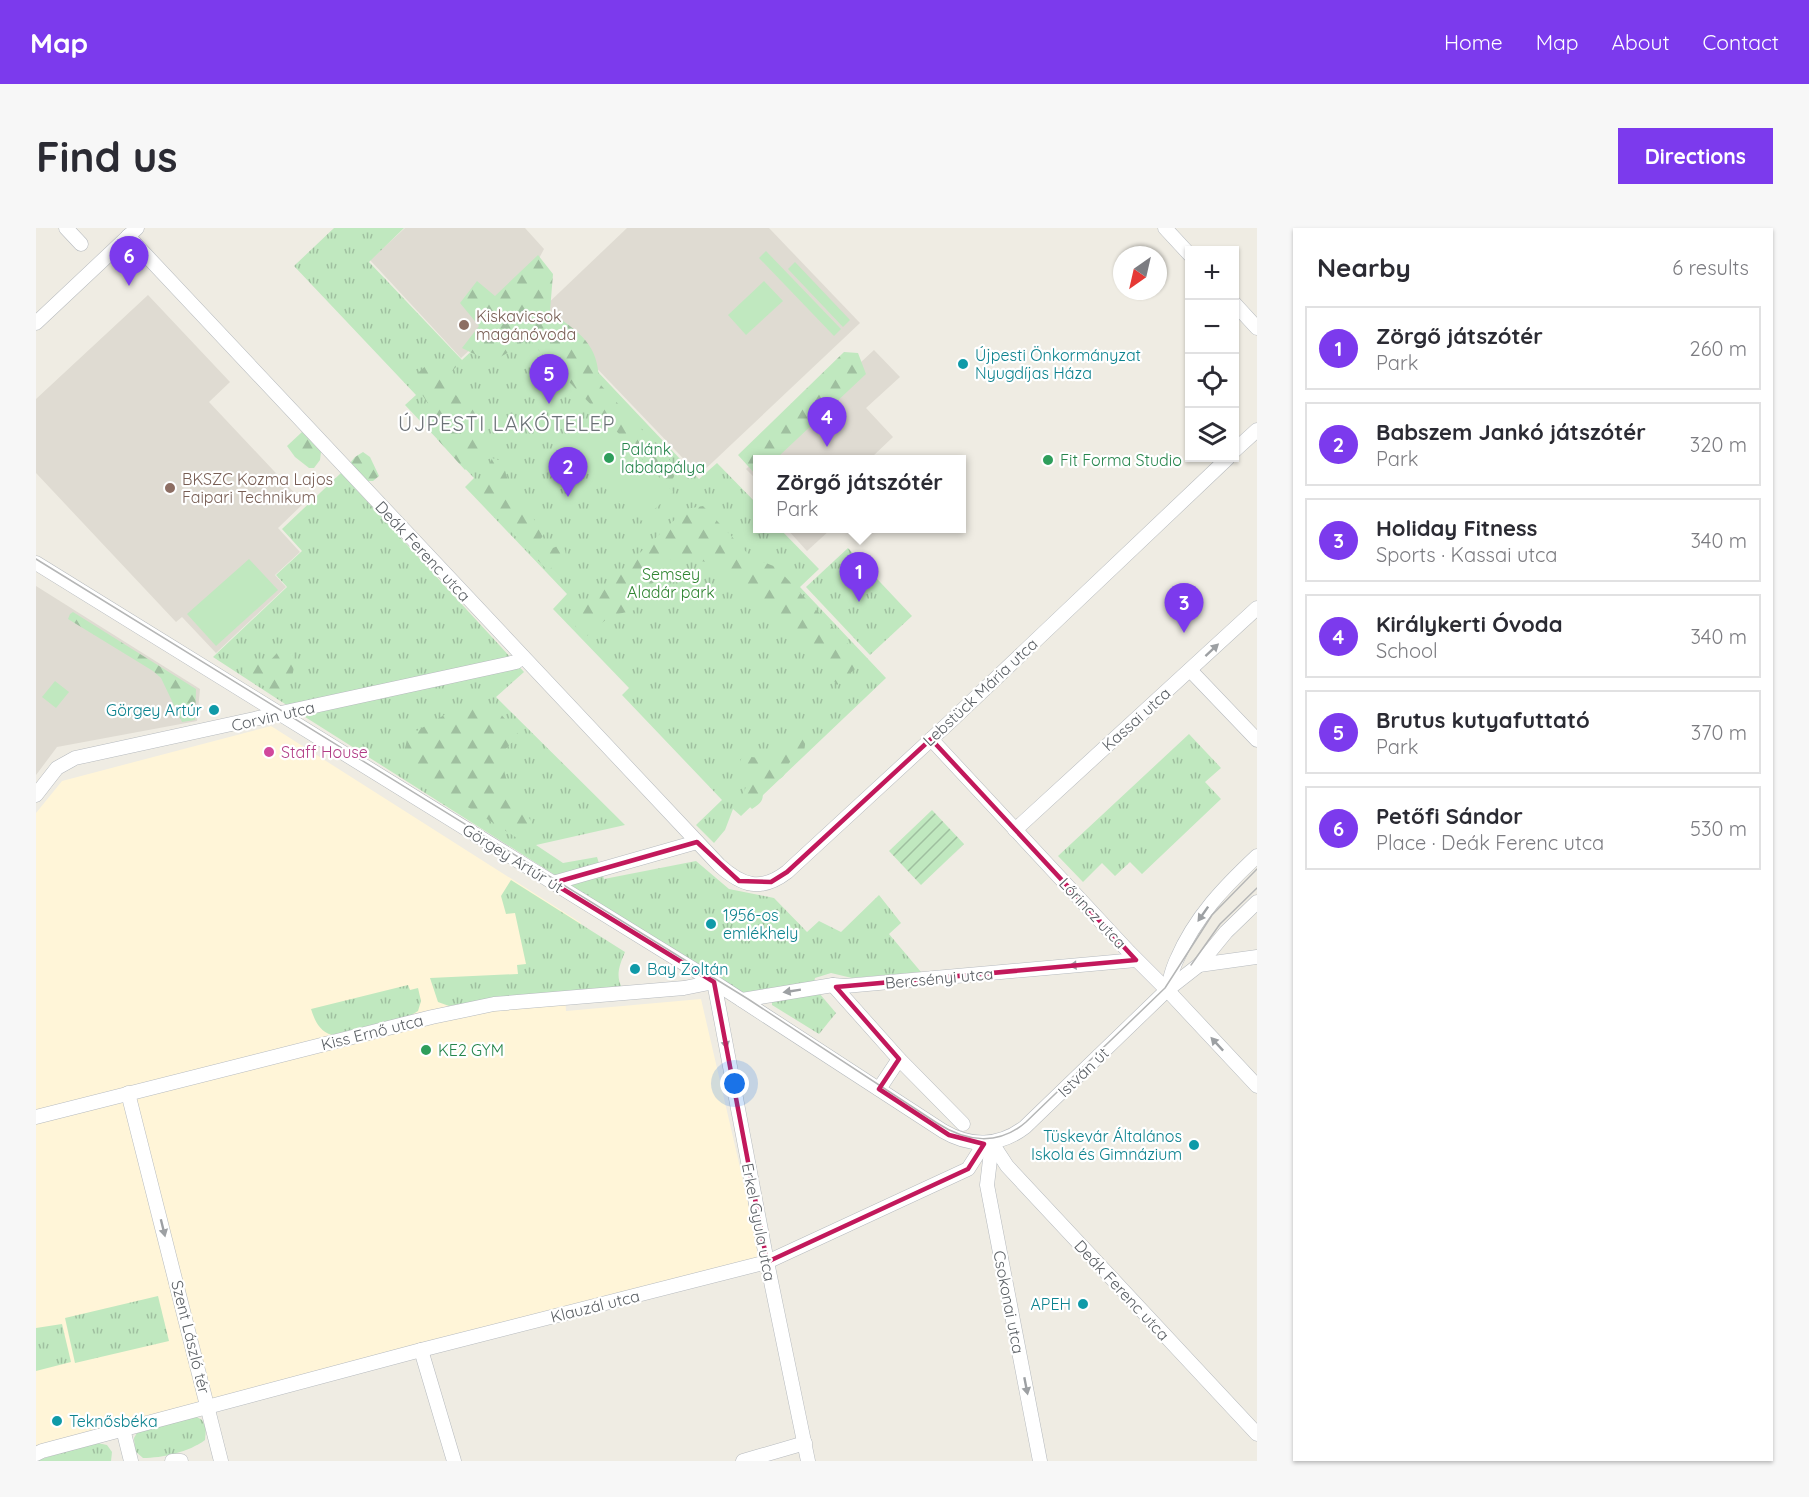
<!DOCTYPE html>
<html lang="en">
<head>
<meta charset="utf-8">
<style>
  :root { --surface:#fff; --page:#f7f7f7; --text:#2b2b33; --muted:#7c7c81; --line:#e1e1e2; --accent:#7c3aed }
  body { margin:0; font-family:Quicksand,sans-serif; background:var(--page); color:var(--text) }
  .controls { position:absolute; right:18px; top:18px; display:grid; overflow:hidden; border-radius:0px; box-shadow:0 2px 4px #0004 }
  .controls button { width:54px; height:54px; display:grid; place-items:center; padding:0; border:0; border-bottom:2px solid var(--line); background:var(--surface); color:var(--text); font:30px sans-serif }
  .compass { position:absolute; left:1077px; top:18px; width:54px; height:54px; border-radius:50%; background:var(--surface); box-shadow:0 2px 4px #0004; rotate:214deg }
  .you { position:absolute; left:699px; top:856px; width:21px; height:21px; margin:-15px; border:4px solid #fff; border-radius:50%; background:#1a73e8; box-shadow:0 0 0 9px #1a73e833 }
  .badge { display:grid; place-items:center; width:39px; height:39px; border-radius:50%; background:var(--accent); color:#fff; font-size:20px; font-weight:700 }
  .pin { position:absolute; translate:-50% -50px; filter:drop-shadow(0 2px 3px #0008) }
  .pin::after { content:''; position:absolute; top:32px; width:21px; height:18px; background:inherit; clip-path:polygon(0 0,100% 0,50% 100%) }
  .popup { position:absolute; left:717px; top:227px; width:213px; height:78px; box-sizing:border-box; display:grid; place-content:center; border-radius:0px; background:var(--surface); filter:drop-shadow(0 2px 4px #0005); font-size:20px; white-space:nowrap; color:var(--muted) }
  .popup b { font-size:22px; color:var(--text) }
  .popup::after { content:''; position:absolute; left:50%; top:100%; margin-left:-12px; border:12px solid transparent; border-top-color:var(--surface) }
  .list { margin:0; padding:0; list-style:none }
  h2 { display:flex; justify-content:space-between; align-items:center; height:78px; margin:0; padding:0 24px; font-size:26px }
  h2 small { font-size:20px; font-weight:400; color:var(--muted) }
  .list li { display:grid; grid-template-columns:39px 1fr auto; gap:18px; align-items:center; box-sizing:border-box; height:84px; margin:0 12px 12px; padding:0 12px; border:2px solid var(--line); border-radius:0px }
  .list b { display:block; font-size:22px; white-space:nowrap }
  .list p { margin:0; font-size:20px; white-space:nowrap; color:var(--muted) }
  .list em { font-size:20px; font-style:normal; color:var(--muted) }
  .icon { flex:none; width:33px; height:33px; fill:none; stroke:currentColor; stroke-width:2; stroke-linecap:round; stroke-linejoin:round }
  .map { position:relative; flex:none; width:1221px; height:1233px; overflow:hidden; border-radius:0px }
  header { display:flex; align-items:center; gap:36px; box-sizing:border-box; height:84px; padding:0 30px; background:var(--accent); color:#fff }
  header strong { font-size:28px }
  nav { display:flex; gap:33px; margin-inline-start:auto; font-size:21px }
  .intro { display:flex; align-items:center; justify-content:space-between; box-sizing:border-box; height:144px; padding:0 36px }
  h1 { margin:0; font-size:42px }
  .button { padding:15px 27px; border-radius:0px; background:var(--accent); color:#fff; font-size:21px; font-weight:700 }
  main { display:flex; gap:36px; padding:0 36px }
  aside { flex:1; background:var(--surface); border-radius:0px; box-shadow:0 2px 4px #0004 }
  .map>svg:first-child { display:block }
  .commercial { fill:#fff5d8 }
  .education { fill:#dfdbd2 }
  .grass { fill:url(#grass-tufts) }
  .forest { fill:url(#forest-firs) }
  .garden { fill:url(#garden-furrows) }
  .pitch { fill:#c0e8bf }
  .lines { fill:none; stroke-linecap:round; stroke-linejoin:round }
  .minor-casing { stroke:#b6babe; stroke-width:15 }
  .minor { stroke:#fff; stroke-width:14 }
  .tram { stroke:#b5b6b6; stroke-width:1.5 }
  .oneway { fill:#9da0a3 }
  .marked { fill:none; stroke:#c2185b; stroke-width:4.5; stroke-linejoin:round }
  .education-dot { fill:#8d6e63; stroke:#fff; stroke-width:2 }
  .culture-dot { fill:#0f9aa8; stroke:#fff; stroke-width:2 }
  .leisure-dot { fill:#2e9e5b; stroke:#fff; stroke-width:2 }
  .hotel-dot { fill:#d1479c; stroke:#fff; stroke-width:2 }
  .labels { text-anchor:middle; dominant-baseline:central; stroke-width:4.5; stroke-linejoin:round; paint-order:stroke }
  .education-label { font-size:16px; fill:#785e54; stroke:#fff; text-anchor:start }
  .culture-label { font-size:16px; fill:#0d838f; stroke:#fff; text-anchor:start }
  .leisure-label { font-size:16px; fill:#27864d; stroke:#fff; text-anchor:start }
  .street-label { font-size:16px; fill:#5b6065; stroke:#fff }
  .park-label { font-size:16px; fill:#318633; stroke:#fff }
  .hotel-label { font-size:16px; fill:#b23c85; stroke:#fff; text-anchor:start }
  .quarter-label { font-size:20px; letter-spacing:1.5px; fill:#6c7277; stroke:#fff }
</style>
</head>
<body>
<header>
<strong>Map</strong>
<nav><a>Home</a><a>Map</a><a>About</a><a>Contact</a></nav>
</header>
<div class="intro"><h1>Find us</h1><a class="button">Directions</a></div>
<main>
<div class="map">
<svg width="1221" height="1233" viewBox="0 0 1221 1233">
  <defs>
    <pattern id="grass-tufts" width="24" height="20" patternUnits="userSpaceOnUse" patternTransform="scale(1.5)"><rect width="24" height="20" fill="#c0e8bf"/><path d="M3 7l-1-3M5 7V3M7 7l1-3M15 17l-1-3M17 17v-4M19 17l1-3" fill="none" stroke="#9fbf9f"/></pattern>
    <pattern id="forest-firs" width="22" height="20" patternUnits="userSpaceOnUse" patternTransform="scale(1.5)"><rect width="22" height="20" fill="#c0e8bf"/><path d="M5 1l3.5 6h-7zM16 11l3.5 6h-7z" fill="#9fbf9f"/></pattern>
    <pattern id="garden-furrows" width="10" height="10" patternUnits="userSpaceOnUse" patternTransform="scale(1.5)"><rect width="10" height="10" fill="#c0e8bf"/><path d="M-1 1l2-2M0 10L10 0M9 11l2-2" fill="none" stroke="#9fbf9f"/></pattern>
  </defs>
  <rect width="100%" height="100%" fill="#efece3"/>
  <!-- commercial -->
  <path class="commercial" d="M235 498 545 695 526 724 530 783 665 771 725 1030 0 1218V585L26 553Z"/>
  <!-- education -->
  <g class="education">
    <path d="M369 0H489L508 21 499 38 497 64 425 130 334 32Z"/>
    <path d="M591 0H733L824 95 663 247 505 82Z"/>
    <path d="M112 67 194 154 173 174 268 275 242 300 264 324 239 347 250 359 180 425 146 389 140 394 0 245V171Z"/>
    <path d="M838 122 864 149 830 180 857 209 837 228 840 231 721 232V252L710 241Z"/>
    <path d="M751 301H795L771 323Z"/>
    <path d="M0 358 164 461 161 493 21 519 0 547Z"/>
  </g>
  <!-- grass -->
  <g class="grass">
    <path d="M298 0H368L333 34 426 132 492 70 663 251 681 235 721 276V300L744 301 783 341 764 359 850 450 705 588 697 581 689 602 678 615 660 597 686 572 586 467 593 460 517 381 531 366 429 259 438 250 369 177 380 167 258 38Z"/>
    <path d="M305 245 488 444 460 469 589 597 500 617 527 635 561 629 568 651 660 633 693 661 738 670 771 704 783 693 805 704 843 667 865 695 853 706 885 744 816 750 795 745 779 750 778 755 710 768 266 487 177 429 251 359 240 347 266 323 246 301Z"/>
    <path d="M812 320 876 388 834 427 770 359Z"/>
    <path d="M1153 506 1185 540 1169 554 1185 571 1106 646 1094 634 1079 648 1066 635 1047 654 1022 628Z"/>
    <path d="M475 652 589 724C584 736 579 747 586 760L473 769 413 778 402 774 394 750 482 746 481 737 490 736 479 685 470 686 465 668Z"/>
    <path d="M372 757 374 762 382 760 385 773 382 783 374 788 296 807C283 803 279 793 275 781Z"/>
    <path d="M783 765 800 785 783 806 736 777V771Z"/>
    <path d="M122 1068 133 1113 39 1135 29 1090Z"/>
    <path d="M26 1096 35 1134 0 1143V1100Z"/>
    <path d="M159 1188 166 1192 170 1200 169 1212C153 1224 126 1230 107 1230L99 1223 98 1210 102 1203Z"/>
    <path d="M57 1214 71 1217 76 1224 75 1233H0Z"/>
  </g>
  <!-- forest -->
  <g class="forest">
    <path d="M502 27 517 46 514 83C543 105 563 115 563 155L642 241 635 254H629L492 111C462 130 462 139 426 120L443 98 424 75 441 53 459 68Z"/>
    <path d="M808 124 822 125 830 146 743 228 745 231 721 232V248L702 227Z"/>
    <path d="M415 130 420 139 406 153 422 169 437 167 444 183 451 219 429 242 401 211 406 197 385 165 383 144 396 132Z"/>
    <path d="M266 204 285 224 284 232 278 240H273L259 229 251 218Z"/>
    <path d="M327 224 334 229 343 248 337 253H331L314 235 319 229Z"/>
    <path d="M456 230 466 233 474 259 491 278 501 297 510 302 502 316 509 323 522 318 529 322 530 327 512 343 437 263 449 248Z"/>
    <path d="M667 278 715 329 740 339 828 433 801 457 784 434 684 341 676 335 642 329 632 332 617 355 598 366 599 382 574 388 551 408 539 398 548 378 650 281Z"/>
    <path d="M37 384 160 461 159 492 146 494 125 450 117 443 32 391 34 386Z"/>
    <path d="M255 421C262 441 256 454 242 467L206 444 212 432 231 436 241 425Z"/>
    <path d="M441 477 463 484 483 507 464 527 470 550 496 595 486 613 379 546 366 532 372 508 417 482Z"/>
    <path d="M762 507 770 510 768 524C764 528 757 530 754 534 747 543 753 553 733 552L727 557C726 570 730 572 716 581L706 571C708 561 713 555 715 544L704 537 705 531 709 528C734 534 741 520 762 507Z"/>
  </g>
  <!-- garden -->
  <path class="garden" d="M896 582 928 616 885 657 853 623Z"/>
  <!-- pitch -->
  <g class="pitch">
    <path d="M730 23 805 101 798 108 723 30Z"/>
    <path d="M759 34 814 92 807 99 752 41Z"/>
    <path d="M728 53 747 73 710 107 692 87Z"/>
    <path d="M561 183 637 264 606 293 588 274 585 277 527 215Z"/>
    <path d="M213 331 242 362 180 418 151 386Z"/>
    <path d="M19 453 33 464 20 480 6 469Z"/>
  </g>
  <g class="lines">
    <defs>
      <g id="minor">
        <path d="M30 0 45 16"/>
        <path d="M1129 0 1154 27"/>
        <path d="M92 8 683 637C706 658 725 664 751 644L916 492 1192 230"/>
        <path d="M1198 75 1221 100"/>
        <path d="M0 95 101 0"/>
        <path d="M1198 223 1221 202"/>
        <path d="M0 335 678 754 907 903C934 919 963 919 989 899L1131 762 1163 737 1190 704 1221 674"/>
        <path d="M1154 442 1221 512"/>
        <path d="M895 511 1093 724 1135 766 1221 858"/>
        <path d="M0 567 21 540 39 530 480 434 487 429"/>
        <path d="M979 602 1221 380"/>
        <path d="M517 655 661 614"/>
        <path d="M1163 737 1221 729"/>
        <path d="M678 754 731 1034 772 1233"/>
        <path d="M797 757 863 831 927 896"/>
        <path d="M1131 762C1134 752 1136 741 1141 731 1159 689 1188 659 1221 628"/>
        <path d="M706 772 797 757 809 758 1100 732"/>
        <path d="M843 861 863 831"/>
        <path d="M92 865 185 1233"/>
        <path d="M0 889 396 789 458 776 648 760 678 754"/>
        <path d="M956 915 971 938 1221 1206"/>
        <path d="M956 915 951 957 1004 1233"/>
        <path d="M385 1122 418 1233"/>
        <path d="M87 1201 95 1233"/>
        <path d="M0 1226 6 1223 385 1122 731 1034 932 941 948 916"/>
        <path d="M136 1233H145"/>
        <path d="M707 1233 769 1215"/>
      </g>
    </defs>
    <!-- minor casing -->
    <use href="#minor" class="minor-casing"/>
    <!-- minor -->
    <use href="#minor" class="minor"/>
    <!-- tram -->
    <g class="tram">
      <path d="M0 331 712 771 901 895C930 914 963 918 990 894L1129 760 1176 687 1221 641"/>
      <path d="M1155 737 1184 696 1221 660"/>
    </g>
  </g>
  <!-- one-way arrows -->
  <defs><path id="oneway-solid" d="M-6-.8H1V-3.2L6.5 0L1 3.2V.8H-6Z" transform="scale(1.5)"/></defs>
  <g class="oneway">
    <use href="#oneway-solid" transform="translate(1176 422) rotate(-43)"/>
    <use href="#oneway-solid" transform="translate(1167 686) rotate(125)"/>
    <use href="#oneway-solid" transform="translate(1042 737) rotate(175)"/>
    <use href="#oneway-solid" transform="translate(756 763) rotate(171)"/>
    <use href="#oneway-solid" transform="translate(689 812) rotate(79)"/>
    <use href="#oneway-solid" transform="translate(1181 816) rotate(-133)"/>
    <use href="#oneway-solid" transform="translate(127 1000) rotate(76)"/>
    <use href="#oneway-solid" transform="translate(990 1158) rotate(79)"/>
  </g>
  <!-- marked area -->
  <path class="marked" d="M895 511 1100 732 800 759 863 831 843 861 913 907 948 916 932 941 731 1034 678 754 517 655 661 614 703 653 735 654 751 644Z"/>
  <!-- markers -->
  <g class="education-dot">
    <circle cx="428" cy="97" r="6"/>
    <circle cx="134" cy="260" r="6"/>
  </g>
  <g class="culture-dot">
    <circle cx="927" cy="136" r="6"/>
    <circle cx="178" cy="482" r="6"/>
    <circle cx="675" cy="696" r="6"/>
    <circle cx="599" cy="741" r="6"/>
    <circle cx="1158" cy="917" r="6"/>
    <circle cx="1047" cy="1076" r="6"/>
    <circle cx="21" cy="1193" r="6"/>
  </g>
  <g class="leisure-dot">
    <circle cx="573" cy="230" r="6"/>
    <circle cx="1012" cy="232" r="6"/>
    <circle cx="390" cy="822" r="6"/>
  </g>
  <circle class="hotel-dot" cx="233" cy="524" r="6"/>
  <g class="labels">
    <!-- education labels -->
    <g class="education-label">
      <text x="440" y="88">Kiskavicsok<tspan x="440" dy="18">magánóvoda</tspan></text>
      <text x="146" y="251">BKSZC Kozma Lajos<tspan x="146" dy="18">Faipari Technikum</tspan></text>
    </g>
    <!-- culture labels -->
    <g class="culture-label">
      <text x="939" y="127">Újpesti Önkormányzat<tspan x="939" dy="18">Nyugdíjas Háza</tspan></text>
      <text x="166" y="482" text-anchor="end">Görgey Artúr</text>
      <text x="687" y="687">1956-os<tspan x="687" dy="18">emlékhely</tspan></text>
      <text x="611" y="741">Bay Zoltán</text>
      <text x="1146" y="908" text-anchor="end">Tüskevár Általános<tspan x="1146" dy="18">Iskola és Gimnázium</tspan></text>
      <text x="1035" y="1076" text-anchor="end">APEH</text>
      <text x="33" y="1193">Teknősbéka</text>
    </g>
    <!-- leisure labels -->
    <g class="leisure-label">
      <text x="585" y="221">Palánk<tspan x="585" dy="18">labdapálya</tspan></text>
      <text x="1024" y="232">Fit Forma Studio</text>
      <text x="402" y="822">KE2 GYM</text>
    </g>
    <!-- street labels -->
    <g class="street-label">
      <text transform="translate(387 323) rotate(47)">Deák Ferenc utca</text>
      <text transform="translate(944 464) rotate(-43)">Lebstück Mária utca</text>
      <text transform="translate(237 488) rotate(-13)">Corvin utca</text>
      <text transform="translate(1100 491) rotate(-42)">Kassai utca</text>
      <text transform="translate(477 630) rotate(32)">Görgey Artúr út</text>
      <text transform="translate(1057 685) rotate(47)">Lőrincz utca</text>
      <text transform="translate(903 750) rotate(-5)">Bercsényi utca</text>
      <text transform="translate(336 804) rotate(-14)">Kiss Ernő utca</text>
      <text transform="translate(1047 844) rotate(-44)">István út</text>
      <text transform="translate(723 994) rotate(79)">Erkel Gyula utca</text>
      <text transform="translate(1086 1062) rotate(47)">Deák Ferenc utca</text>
      <text transform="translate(973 1074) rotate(79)">Csokonai utca</text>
      <text transform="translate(559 1078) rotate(-14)">Klauzál utca</text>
      <text transform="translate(155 1109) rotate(76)">Szent László tér</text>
    </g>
    <!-- park labels -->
    <g class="park-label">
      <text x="635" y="346">Semsey<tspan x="635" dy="18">Aladár park</tspan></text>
    </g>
    <!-- hotel labels -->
    <g class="hotel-label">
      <text x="245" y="524">Staff House</text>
    </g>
    <!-- quarter labels -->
    <g class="quarter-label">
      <text x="471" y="195">ÚJPESTI LAKÓTELEP</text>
    </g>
  </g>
</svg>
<div class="controls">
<button>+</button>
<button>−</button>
<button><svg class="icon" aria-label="locate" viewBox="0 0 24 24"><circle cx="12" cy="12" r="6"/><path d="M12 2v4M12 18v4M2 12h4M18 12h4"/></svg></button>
<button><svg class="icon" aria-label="layers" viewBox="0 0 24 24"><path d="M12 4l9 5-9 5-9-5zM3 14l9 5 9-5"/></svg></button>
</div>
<svg class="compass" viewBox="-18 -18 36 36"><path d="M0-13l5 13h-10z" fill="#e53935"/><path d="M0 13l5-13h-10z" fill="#7c7c81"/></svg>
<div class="you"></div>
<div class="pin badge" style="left:823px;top:374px">1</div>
<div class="popup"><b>Zörgő játszótér</b>Park</div>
<div class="pin badge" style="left:532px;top:269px">2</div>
<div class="pin badge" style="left:1148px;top:405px">3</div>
<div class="pin badge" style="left:791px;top:219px">4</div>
<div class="pin badge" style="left:513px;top:176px">5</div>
<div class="pin badge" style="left:93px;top:58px">6</div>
</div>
<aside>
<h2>Nearby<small>6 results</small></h2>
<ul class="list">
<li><span class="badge">1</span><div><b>Zörgő játszótér</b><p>Park</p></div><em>260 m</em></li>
<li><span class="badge">2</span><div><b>Babszem Jankó játszótér</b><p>Park</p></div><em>320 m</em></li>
<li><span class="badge">3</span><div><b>Holiday Fitness</b><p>Sports · Kassai utca</p></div><em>340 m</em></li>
<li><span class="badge">4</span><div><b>Királykerti Óvoda</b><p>School</p></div><em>340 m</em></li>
<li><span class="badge">5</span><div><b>Brutus kutyafuttató</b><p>Park</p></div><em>370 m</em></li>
<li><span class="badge">6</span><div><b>Petőfi Sándor</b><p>Place · Deák Ferenc utca</p></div><em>530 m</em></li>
</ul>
</aside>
</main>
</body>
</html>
